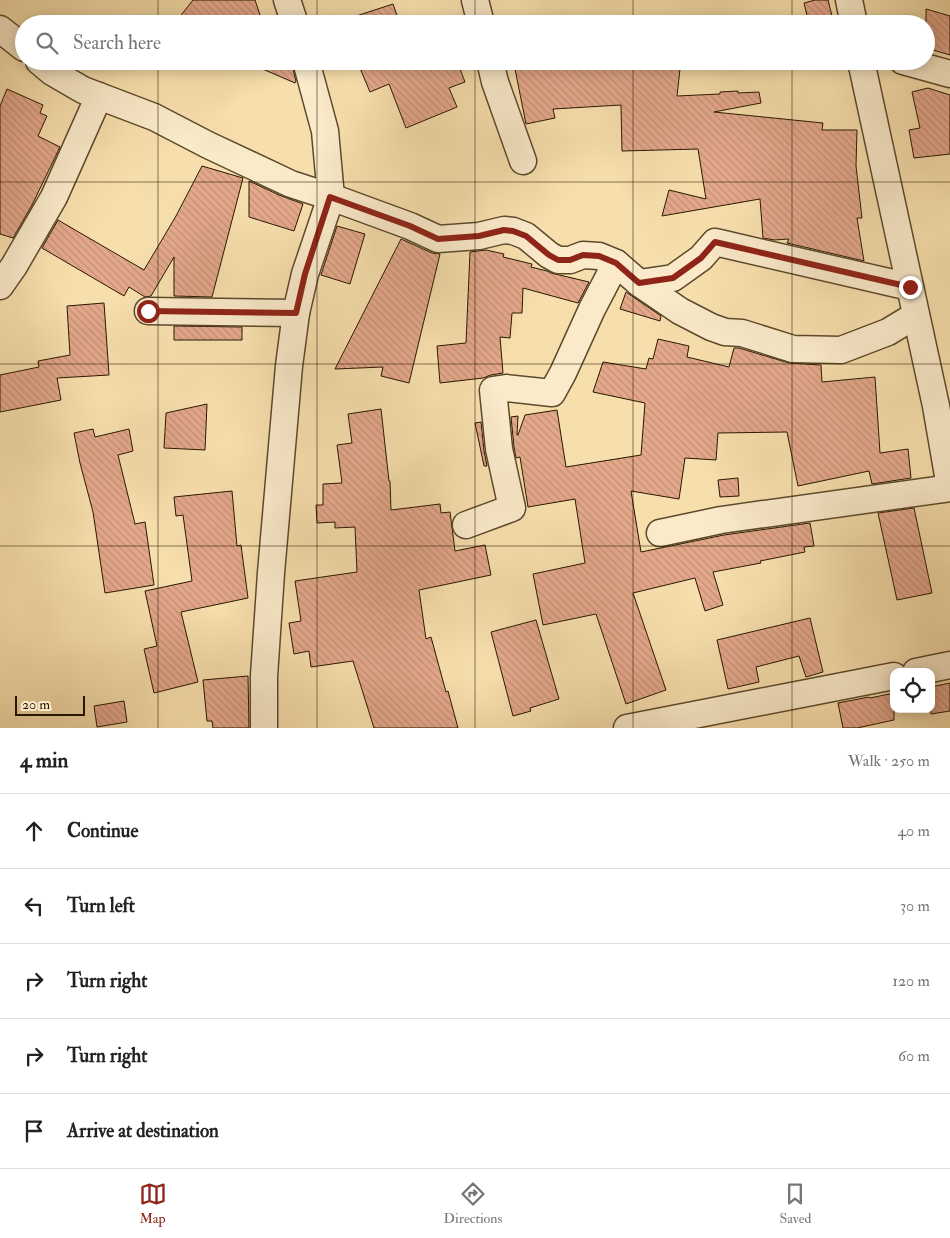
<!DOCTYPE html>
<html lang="en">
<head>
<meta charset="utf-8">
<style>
  :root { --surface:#fff; --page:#f6f6f6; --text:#222; --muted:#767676; --line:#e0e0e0; --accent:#8f2418 }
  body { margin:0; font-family:"IM FELL Double Pica",serif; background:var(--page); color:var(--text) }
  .controls { position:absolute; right:15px; bottom:15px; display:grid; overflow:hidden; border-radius:10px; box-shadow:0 2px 12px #0003 }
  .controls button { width:45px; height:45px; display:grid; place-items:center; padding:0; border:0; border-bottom:1px solid var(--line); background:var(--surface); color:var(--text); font:25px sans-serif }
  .scale { position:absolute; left:15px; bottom:12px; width:70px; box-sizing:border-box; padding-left:5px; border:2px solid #291700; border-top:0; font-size:14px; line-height:18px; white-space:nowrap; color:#291700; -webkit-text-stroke:4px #faeaca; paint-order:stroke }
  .stop { position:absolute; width:15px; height:15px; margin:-11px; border:4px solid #8f2418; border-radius:50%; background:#fff }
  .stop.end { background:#8f2418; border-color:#fff; box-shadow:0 1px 5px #0008 }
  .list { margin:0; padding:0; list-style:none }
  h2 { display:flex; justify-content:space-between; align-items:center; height:65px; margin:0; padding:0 20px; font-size:21px }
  h2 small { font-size:16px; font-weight:400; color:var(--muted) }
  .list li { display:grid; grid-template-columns:32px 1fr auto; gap:15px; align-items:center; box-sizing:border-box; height:75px; padding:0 20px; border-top:1px solid var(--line) }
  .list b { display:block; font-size:19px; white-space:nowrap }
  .list em { font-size:16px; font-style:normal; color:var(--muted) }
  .icon { flex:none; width:28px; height:28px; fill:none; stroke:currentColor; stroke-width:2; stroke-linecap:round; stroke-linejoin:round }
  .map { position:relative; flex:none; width:950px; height:728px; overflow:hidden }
  .search { position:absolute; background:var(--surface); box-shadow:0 2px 12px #0003; left:15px; right:15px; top:15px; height:55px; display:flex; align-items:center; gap:12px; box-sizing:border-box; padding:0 18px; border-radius:28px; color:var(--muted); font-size:19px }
  .sheet { height:440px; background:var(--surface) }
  nav { display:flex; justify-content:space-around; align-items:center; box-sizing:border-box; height:70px; border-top:1px solid var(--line); background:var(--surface); font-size:14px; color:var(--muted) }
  nav a { display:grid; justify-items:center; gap:2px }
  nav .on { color:var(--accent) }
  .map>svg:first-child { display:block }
  .building { fill:url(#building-back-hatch); stroke:#291700 }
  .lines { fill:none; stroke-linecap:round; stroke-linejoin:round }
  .street-casing { stroke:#5c492b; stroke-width:29 }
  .street { stroke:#faeaca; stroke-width:26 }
  .route { stroke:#8f2418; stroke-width:6 }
  .grid { fill:none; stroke:#291700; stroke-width:1; stroke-opacity:0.55 }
</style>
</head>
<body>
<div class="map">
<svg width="950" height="728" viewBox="0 0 950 728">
  <defs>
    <pattern id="building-back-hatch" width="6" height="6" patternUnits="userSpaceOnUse" patternTransform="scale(1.25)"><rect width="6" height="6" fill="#e4a88b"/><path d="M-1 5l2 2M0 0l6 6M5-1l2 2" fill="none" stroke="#c49076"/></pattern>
  </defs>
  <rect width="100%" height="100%" fill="#f7dfad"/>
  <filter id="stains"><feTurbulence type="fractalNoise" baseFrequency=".004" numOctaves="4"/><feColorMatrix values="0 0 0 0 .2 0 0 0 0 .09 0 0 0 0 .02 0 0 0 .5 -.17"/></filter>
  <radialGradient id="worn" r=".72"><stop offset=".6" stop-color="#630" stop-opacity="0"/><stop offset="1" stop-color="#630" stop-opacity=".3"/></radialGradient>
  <!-- building -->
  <g class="building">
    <path d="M193 0H255L263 24H174Z"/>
    <path d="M815 0H828L834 24H809L804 3Z"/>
    <path d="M393 4 400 24H344V20Z"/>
    <path d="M926 9 950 16V55L926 48Z"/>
    <path d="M244 61H291L296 81 295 83Z"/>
    <path d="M357 61H457L465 82 449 88 457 107 406 128 389 84 370 92Z"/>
    <path d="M527 61H613V64L680 69 677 96 720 94V92L738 91V93L759 92 761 103 714 112 823 123 822 130H857L856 166 862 218H857L864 261 787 243 789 239 774 240 763 238 760 199 662 216 669 190 706 199 698 149 622 151 621 105 553 109 555 118 526 124 514 64Z"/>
    <path d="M928 88 950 95V154L914 158 909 130 920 128 912 92Z"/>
    <path d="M7 89 43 105 40 113 47 116 38 136 60 147 32 205 13 238 0 234V106Z"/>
    <path d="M202 166 243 178 212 297 174 296V257L151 296 145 297 129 287 124 296 42 248 58 220 144 270 176 216Z"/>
    <path d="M249 181 279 195 303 204 294 231 249 217Z"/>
    <path d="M337 226 365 234 350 284 321 275Z"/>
    <path d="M401 239 432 253 440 254 409 383 381 376 383 367 335 369Z"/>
    <path d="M486 250 504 254 503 257 532 264 531 267 547 271 551 273 589 282 578 303 523 288 522 313H512L510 338 500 337 503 373 491 375 483 378 440 383 437 346 466 343 470 252Z"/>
    <path d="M626 292 661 316 660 321 620 309Z"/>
    <path d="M104 303 109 375 57 378 61 400 0 412V375L39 367 38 361 70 355 67 306Z"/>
    <path d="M174 326 242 327V340H174Z"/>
    <path d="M658 339 689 346 687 357 729 367 734 348H739L789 363 821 365 822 382 875 377 880 453 908 449 911 478 872 484 869 471 798 486 787 432 718 433 716 460 685 458 679 499 631 491 641 552 724 535 810 523 814 546 804 547 805 552 760 561 761 563 713 572 723 605 705 611 695 578 633 593 666 690 626 704 596 614 543 625 533 574 585 563 575 499 528 507 520 457 516 458 514 447 511 417 518 416 517 435H518L525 415 557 410 566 467 641 455 645 403 593 392 603 362 646 369 649 358 653 359Z"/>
    <path d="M207 404 205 450 164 448 166 413Z"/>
    <path d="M381 409 389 481H390L391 510 440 504 441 513 450 512 455 551 485 545 491 575 419 590 426 639 431 637 446 692 448 691 458 728H374L353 661 311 667 309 651 294 654 289 623 301 621 295 581 357 572 355 527 335 528V522L317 523 316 505H323V484L342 483 337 445 352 443 348 414Z"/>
    <path d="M481 422 484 451 487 466H484L475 423Z"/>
    <path d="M93 429 95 437 129 429 133 451 118 455 135 524 145 522 154 585 105 593 93 512 80 463 74 433Z"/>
    <path d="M738 478 739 496 720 497 718 480Z"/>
    <path d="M232 491 237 546 241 545 248 598 181 612 198 682 154 693 144 649 157 646 145 591 192 581 183 515 176 516 174 497Z"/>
    <path d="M914 508 932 593 897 600 878 513Z"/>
    <path d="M810 618 823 672 806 677 799 656 756 667 759 682 728 689 717 640Z"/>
    <path d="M536 620 559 699 530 708 531 711 513 716 491 632Z"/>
    <path d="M248 676 249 728H213L212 721H207L203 680Z"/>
    <path d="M950 683V711L931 714V687Z"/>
    <path d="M894 693V720L857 728H843L838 703 869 697 870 698Z"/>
    <path d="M124 701 127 722 97 727 94 706Z"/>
  </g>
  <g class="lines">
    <defs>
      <g id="street">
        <path d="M287 0 295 24"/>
        <path d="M475 0 481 24"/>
        <path d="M849 0 854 24"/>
        <path d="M0 29 24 48"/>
        <path d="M39 61 52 72 83 90 154 117 208 145 291 184 331 197 410 226 438 239 479 236 504 230 513 231 526 236 549 255 558 260H570L583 255 599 256 616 263 639 283 680 311 711 327 725 332 742 333 793 349 841 350 888 332 916 315"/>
        <path d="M490 61 495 82 523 161"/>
        <path d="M861 61 936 406 950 487"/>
        <path d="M903 61 950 74"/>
        <path d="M639 283 673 278 701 258 715 242 910 287"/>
        <path d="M0 286 14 266 54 197 99 96"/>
        <path d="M148 311 296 313"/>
        <path d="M466 525 512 508 499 449 493 390 506 388 552 393 563 373 592 309 616 263"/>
        <path d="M660 533 721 520 950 488"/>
        <path d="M916 672 950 665"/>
        <path d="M264 728V676L271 573 289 366 296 313 305 274 331 197 325 131 306 61"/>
        <path d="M627 728 894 676"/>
      </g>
    </defs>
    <!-- street casing -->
    <use href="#street" class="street-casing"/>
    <!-- street -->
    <use href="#street" class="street"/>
  </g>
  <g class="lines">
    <!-- route -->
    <path class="route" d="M148 311 296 313 305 274 330 197 410 226 438 239 479 236 504 230 513 231 526 236 549 255 558 260H570L583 255 599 256 616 263 639 283 673 278 701 258 715 242 910 287"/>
  </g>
  <!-- grid -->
  <path class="grid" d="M158 0V24M317 0V24M475 0V24M633 0V24M792 0V24M158 61V728M317 61V728M475 61V728M633 61V728M792 61V728M0 182H950M0 364H950M0 546H950"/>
  <rect width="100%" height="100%" filter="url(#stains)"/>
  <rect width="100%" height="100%" fill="url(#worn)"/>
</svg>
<div class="controls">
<button><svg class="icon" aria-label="locate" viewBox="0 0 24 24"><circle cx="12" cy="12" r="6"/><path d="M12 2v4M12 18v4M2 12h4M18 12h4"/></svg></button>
</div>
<div class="scale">20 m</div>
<div class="stop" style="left:148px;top:311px"></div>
<div class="stop end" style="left:910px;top:287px"></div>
<div class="search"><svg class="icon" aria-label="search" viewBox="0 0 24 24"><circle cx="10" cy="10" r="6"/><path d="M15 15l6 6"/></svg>Search here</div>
</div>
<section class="sheet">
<h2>4 min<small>Walk · 250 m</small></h2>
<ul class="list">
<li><svg class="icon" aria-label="ahead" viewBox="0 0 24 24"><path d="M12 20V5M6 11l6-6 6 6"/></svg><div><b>Continue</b></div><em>40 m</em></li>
<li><svg class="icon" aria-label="left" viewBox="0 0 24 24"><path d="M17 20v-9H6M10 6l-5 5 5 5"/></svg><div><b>Turn left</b></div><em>30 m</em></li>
<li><svg class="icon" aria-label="right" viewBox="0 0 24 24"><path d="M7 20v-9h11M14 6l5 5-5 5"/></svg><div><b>Turn right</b></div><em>120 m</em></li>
<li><svg class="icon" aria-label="right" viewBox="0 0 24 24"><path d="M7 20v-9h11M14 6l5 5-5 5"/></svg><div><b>Turn right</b></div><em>60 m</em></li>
<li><svg class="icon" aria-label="arrive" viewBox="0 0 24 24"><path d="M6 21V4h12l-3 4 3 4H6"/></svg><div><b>Arrive at destination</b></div></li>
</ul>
</section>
<nav>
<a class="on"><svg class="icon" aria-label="map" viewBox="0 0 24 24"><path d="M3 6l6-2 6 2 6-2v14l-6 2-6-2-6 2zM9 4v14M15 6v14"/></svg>Map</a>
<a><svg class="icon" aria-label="directions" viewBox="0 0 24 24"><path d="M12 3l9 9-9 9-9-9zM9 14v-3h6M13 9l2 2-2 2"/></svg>Directions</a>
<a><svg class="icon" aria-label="saved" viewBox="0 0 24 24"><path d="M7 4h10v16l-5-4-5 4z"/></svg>Saved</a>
</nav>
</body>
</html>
